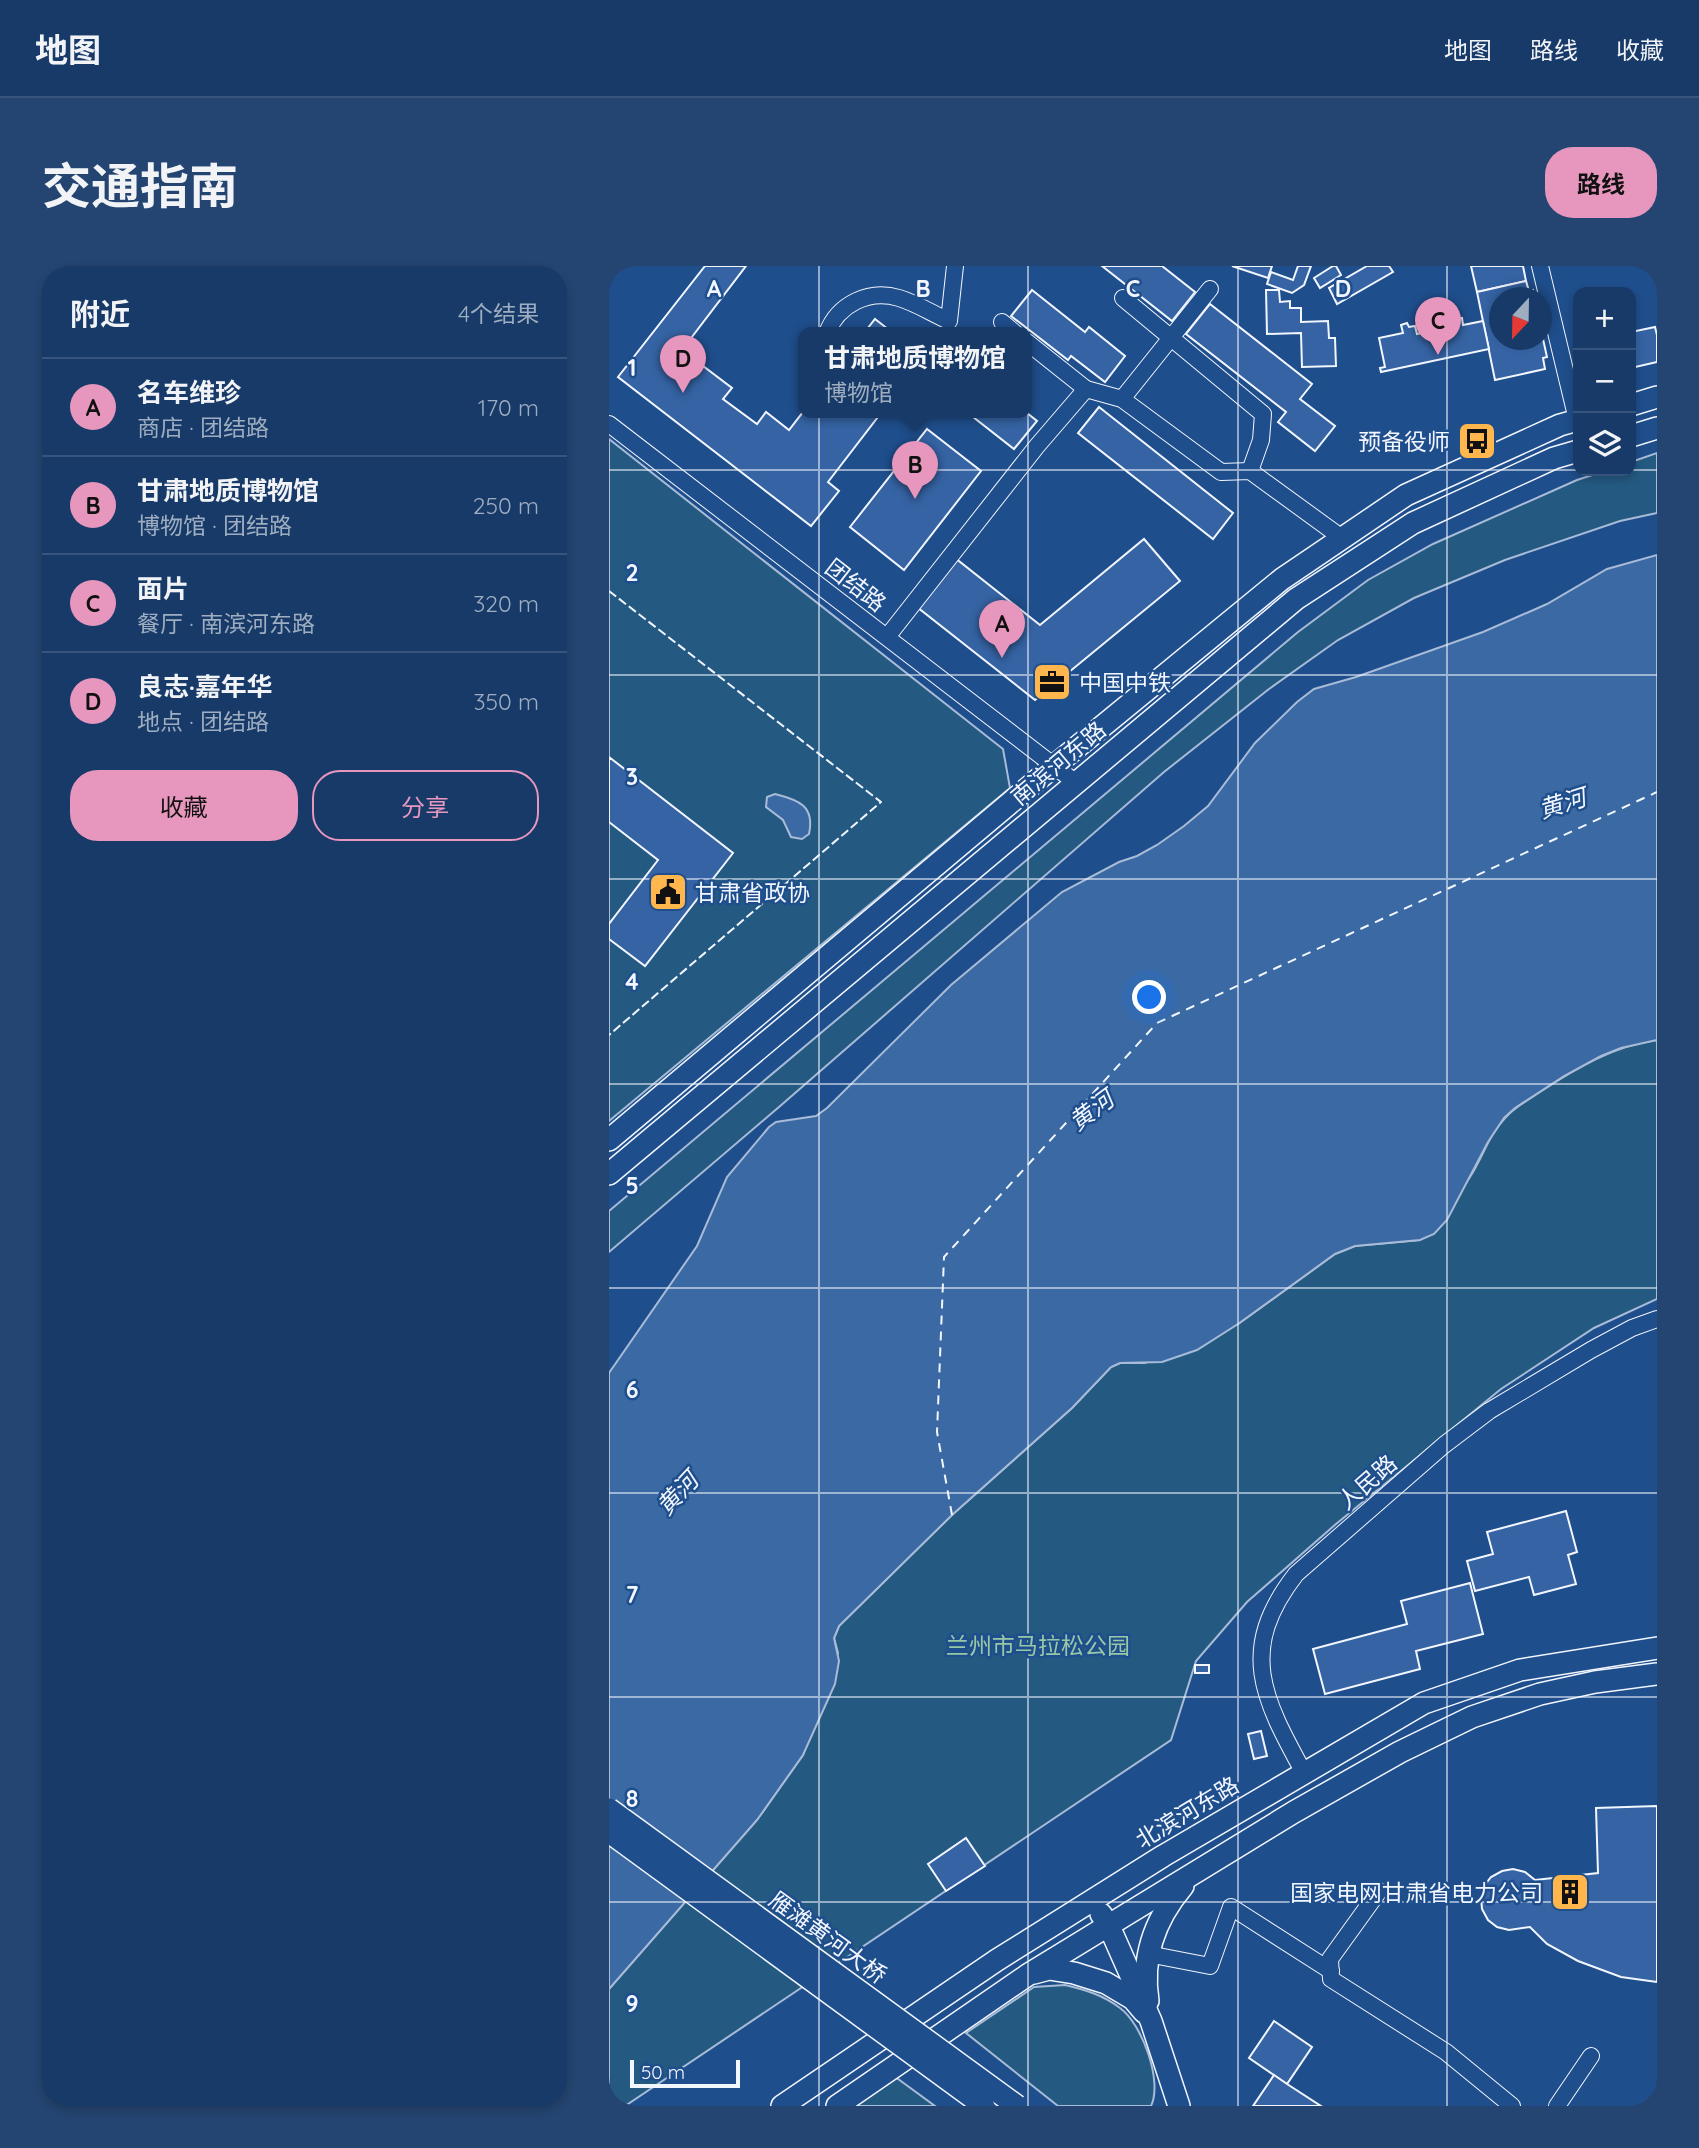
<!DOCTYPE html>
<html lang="zh">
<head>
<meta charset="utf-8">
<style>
  :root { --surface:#173a69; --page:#244571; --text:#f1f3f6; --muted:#9eadc0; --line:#36547d; --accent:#e797bd }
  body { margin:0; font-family:Quicksand,"Noto Sans SC",sans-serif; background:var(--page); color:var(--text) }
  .controls { position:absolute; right:21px; top:21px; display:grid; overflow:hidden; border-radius:14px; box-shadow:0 4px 10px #0003 }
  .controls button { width:63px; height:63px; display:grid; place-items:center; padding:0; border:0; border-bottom:2px solid var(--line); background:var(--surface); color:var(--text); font:35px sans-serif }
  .compass { position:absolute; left:880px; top:21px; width:63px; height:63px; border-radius:50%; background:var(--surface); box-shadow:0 4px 10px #0003; rotate:202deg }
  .scale { position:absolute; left:21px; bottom:18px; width:110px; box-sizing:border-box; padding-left:7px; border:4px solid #f2f6ff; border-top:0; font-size:19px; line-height:24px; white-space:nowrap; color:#f2f6ff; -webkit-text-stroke:5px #1f4e8c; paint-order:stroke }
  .you { position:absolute; left:541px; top:732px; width:24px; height:24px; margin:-18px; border:5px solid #fff; border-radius:50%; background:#1a73e8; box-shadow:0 0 0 10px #1a73e833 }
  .badge { display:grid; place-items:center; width:46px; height:46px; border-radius:50%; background:var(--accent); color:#111; font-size:23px; font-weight:700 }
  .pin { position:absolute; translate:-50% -58px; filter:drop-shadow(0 2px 4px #0008) }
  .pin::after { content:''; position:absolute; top:37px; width:24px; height:21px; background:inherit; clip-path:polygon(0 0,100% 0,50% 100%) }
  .popup { position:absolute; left:189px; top:61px; width:234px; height:91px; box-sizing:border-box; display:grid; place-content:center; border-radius:14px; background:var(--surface); filter:drop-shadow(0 2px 5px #0005); font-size:23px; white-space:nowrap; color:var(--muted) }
  .popup b { font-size:26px; color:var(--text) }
  .popup::after { content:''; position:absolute; left:50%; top:100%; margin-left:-14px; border:14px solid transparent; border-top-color:var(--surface) }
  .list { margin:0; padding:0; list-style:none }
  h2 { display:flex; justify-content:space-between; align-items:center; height:91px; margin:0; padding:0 28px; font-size:30px }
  h2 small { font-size:23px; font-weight:400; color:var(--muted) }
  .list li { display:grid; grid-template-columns:46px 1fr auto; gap:21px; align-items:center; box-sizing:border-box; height:98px; padding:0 28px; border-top:2px solid var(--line) }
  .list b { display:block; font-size:26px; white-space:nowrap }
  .list p { margin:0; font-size:23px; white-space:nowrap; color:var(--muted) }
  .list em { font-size:23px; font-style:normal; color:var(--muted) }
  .actions { display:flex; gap:14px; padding:21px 28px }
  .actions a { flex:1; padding:16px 0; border:2px solid var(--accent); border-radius:28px; text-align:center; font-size:24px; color:var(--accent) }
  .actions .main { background:var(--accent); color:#111 }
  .icon { flex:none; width:38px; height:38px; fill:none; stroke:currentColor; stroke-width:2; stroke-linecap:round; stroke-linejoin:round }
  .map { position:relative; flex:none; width:1048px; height:1840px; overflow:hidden; border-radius:28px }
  header { display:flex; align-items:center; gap:42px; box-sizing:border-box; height:98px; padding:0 35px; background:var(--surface); border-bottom:2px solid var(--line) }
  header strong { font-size:33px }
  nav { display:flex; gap:38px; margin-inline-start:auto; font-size:24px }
  .intro { display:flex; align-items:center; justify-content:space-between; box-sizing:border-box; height:168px; padding:0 42px }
  h1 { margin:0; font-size:49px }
  .button { padding:18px 32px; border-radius:28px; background:var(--accent); color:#111; font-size:24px; font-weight:700 }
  main { display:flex; gap:42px; padding:0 42px }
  aside { flex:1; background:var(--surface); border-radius:28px; box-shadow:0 4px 10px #0003 }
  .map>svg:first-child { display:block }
  .green { fill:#245a82; stroke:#a8bbd7; stroke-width:2 }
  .water { fill:#3b69a3; stroke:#a8bbd7; stroke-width:2 }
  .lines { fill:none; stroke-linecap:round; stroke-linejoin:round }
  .ferry { stroke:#f2f6ff; stroke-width:2; stroke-dasharray:9 7; stroke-linecap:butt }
  .building { fill:#3563a3; stroke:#f2f6ff; stroke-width:2 }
  .minor-casing { stroke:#f2f6ff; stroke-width:18 }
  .major-casing { stroke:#f2f6ff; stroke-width:24 }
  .minor { stroke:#1f4e8c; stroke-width:16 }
  .major { stroke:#1f4e8c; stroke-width:21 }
  .major-bridge-casing { stroke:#f2f6ff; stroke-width:24; stroke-linecap:butt }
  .major-bridge { stroke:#1f4e8c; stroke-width:21 }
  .fence { stroke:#f2f6ff; stroke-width:2; stroke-dasharray:9 3.5; stroke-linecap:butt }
  .grid { fill:none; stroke:#f2f6ff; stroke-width:2; stroke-opacity:0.55 }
  .labels { text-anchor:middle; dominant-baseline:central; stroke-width:5; stroke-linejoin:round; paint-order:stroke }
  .poi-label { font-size:23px; fill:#f2f6ff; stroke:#1f4e8c; text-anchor:end }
  .street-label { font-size:23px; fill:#f2f6ff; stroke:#1f4e8c }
  .park-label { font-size:23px; fill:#97c8a6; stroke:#1f4e8c }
  .water-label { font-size:24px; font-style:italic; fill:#f2f6ff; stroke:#1f4e8c }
  .grid-label { font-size:23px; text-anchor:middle; font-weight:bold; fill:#f2f6ff; stroke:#1f4e8c; stroke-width:5; stroke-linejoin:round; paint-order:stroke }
</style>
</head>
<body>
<header>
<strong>地图</strong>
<nav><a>地图</a><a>路线</a><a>收藏</a></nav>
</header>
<div class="intro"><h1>交通指南</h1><a class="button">路线</a></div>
<main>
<aside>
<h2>附近<small>4个结果</small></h2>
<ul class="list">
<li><span class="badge">A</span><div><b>名车维珍</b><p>商店 · 团结路</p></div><em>170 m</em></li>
<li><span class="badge">B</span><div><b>甘肃地质博物馆</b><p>博物馆 · 团结路</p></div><em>250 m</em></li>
<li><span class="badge">C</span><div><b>面片</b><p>餐厅 · 南滨河东路</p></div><em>320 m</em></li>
<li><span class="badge">D</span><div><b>良志·嘉年华</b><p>地点 · 团结路</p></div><em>350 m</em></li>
</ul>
<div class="actions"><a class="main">收藏</a><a>分享</a></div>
</aside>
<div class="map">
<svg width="1048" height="1840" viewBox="0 0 1048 1840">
  <rect width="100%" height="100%" fill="#1f4e8c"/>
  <!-- green -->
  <g class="green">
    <path d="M0 173 394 483 401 522 0 855Z"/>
    <path d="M1048 187V247L1011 255 896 294 805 332 729 374 660 423 555 506 170 841 0 986V945L689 366 759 314 824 278 968 214 996 205H1022V196Z"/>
    <path d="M1048 774V1033L985 1062 892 1123 727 1258 638 1336 587 1395 562 1474 16 1840H0V1723L148 1554 194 1489 229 1387 225 1372 230 1360 343 1249 463 1142 502 1101 511 1097H536L629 1058 726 988 746 980 811 974C827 953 846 933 861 911 874 891 880 868 897 851 906 841 919 834 931 826 967 802 1004 780 1048 774Z"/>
    <path d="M456 1719C477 1724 494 1729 511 1742 533 1758 554 1815 542 1840H449L357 1767 425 1721Z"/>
    <path d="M285 1810 326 1840H232Z"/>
  </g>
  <!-- water -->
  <g class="water">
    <path d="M1048 289V774L1012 782 992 790 955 810 906 842 895 852 879 876 838 954 825 968 811 974 746 980 726 988 629 1058 588 1084 553 1096 511 1097 502 1101 463 1142 343 1249 230 1360 225 1372 230 1395 226 1418 194 1489 148 1554 0 1723V1107L88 980 118 911 160 861 167 856 207 850 218 842 342 719 453 626 510 596 528 590 548 579 575 560 599 540 646 477 688 436 705 423 747 411 874 366 938 338 998 303Z"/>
    <path d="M166 528C190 534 206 540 200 568L193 573 182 571 174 554 157 541 158 531Z"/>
  </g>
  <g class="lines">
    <!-- ferry -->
    <path class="ferry" d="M343 1249 328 1166 335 991 548 757 1048 526"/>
  </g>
  <!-- building -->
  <g class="building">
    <path d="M96 0H137L73 84 123 122 114 133 148 158 157 146 180 164 194 146V147H272L219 216 230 225 202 260 9 111Z"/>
    <path d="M493 0H553L586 26 563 55Z"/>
    <path d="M623 0H663L659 12Z"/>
    <path d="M689 0H702L695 19 683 27 658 18 662 6 684 14Z"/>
    <path d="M724 0H727L732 9 711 22 705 12Z"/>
    <path d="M758 0H780L784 6 728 38 720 22Z"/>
    <path d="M862 0H914L917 15 868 26Z"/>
    <path d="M917 15 920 25 924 24 926 32H890V74H932V64L938 91 934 92 936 103 886 114 868 26Z"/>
    <path d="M423 24 476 66 480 61 516 90 496 116 462 90 459 94 402 50Z"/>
    <path d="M657 24H670L671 36 681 35V42H692V56L719 55 720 72H726L727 100 693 101 692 67 658 68Z"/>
    <path d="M601 38 703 118 691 133 726 160 706 185 669 156 677 146 577 68Z"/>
    <path d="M847 49 848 53 853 52 854 59 874 55 880 83 772 106 771 102 776 101 770 72 794 67 792 59 798 57 800 61 806 60 808 68 839 61 837 51Z"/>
    <path d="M266 53 284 67H255Z"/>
    <path d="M1046 61 1048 69V96L1022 102V66Z"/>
    <path d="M490 141 624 247 604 273 469 167Z"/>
    <path d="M359 147H418L428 155 405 183Z"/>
    <path d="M318 163 372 205 295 304 241 261Z"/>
    <path d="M535 273 571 315 426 434 308 341 346 292 431 359Z"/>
    <path d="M0 491 124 587 36 700 0 673V658L49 594 0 556Z"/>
    <path d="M957 1245 968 1286 959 1289 967 1318 925 1329 920 1311 866 1325 858 1295 884 1288 878 1266Z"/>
    <path d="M861 1317 874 1368 807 1385 811 1403 716 1428 704 1383 798 1358 792 1335Z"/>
    <rect x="586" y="1399" width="14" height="8"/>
    <path d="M652 1465 658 1490 645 1493 639 1468Z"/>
    <path d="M1048 1540V1716L1012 1711 969 1695 938 1678 921 1661 900 1664 888 1661 879 1654 873 1643 872 1632 875 1620 882 1611 893 1605 904 1603 916 1606 926 1614 989 1607 987 1542Z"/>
    <path d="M357 1572 376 1600 337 1625 319 1598Z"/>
    <path d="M665 1755 703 1781 678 1818 640 1792Z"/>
    <path d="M665 1809 678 1818 712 1840H644Z"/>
  </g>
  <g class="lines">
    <defs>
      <g id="minor">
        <path d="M931 0 968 154"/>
        <path d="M514 32 654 148 652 174 641 205"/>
        <path d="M393 56 406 67"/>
        <path d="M218 67C229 38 260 23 290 32 307 37 324 48 340 55L346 0"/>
        <path d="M418 76 477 123"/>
        <path d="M513 133 601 23"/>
        <path d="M0 158 466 516"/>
        <path d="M278 371 428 180 477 123 513 133 612 206 641 205 733 272"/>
        <path d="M695 1507C654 1432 628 1384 687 1308L835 1179 880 1145 982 1084 1023 1062 1048 1053"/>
        <path d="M770 1625 721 1693 722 1713 837 1786 903 1840"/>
        <path d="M539 1688 601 1700 622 1641 722 1705"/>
        <path d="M948 1840 982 1790"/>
      </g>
      <g id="major">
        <path d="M1022 139 1048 131"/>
        <path d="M1022 170 1048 162"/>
        <path d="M0 874 445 500 673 313 797 229 951 159 969 154"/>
        <path d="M0 908 687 333 804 257 945 192 969 185"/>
        <path d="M492 1648 500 1660 542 1755 570 1840"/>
        <path d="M425 1707 440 1703 465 1707 497 1717 524 1733 535 1746"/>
        <path d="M539 1735C532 1691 546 1653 574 1620"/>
        <path d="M173 1840 388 1694 554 1590 815 1437 911 1404 1048 1382"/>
        <path d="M228 1840 420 1708 685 1546 791 1486 863 1451 931 1428 986 1416 1048 1408"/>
      </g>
    </defs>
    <!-- minor casing -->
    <use href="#minor" class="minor-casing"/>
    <!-- major casing -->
    <use href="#major" class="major-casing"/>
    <!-- minor -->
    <use href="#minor" class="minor"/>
    <!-- major -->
    <use href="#major" class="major"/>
    <defs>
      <g id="major-bridge">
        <path d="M0 1543 408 1840"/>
        <path d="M0 1566 375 1840"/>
      </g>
    </defs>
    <!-- major-bridge casing -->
    <use href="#major-bridge" class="major-bridge-casing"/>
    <!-- major-bridge -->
    <use href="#major-bridge" class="major-bridge"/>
    <!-- fence -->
    <path class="fence" d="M0 325 272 536 0 769"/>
  </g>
  <!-- grid -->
  <path class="grid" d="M210 0V1840M419 0V1840M629 0V1840M838 0V1840M0 204H969M1022 204H1048M0 409H1048M0 613H1048M0 818H1048M0 1022H1048M0 1227H1048M0 1431H1048M0 1636H1048"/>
  <!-- icons -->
  <defs>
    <symbol id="bus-square" viewBox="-11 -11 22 22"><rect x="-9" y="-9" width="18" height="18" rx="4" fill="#ffb74d" stroke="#1f4e8c"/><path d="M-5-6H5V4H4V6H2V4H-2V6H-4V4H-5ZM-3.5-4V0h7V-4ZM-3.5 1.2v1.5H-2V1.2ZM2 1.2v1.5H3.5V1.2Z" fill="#111"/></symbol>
    <symbol id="office-square" viewBox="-11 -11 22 22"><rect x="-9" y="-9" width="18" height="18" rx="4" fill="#ffb74d" stroke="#1f4e8c"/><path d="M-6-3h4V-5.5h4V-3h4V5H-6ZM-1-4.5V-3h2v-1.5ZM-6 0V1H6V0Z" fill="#111"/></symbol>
    <symbol id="civic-square" viewBox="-11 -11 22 22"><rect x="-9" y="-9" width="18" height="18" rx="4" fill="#ffb74d" stroke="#1f4e8c"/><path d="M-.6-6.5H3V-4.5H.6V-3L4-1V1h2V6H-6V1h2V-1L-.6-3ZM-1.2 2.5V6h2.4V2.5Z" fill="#111"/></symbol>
    <symbol id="building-square" viewBox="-11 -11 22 22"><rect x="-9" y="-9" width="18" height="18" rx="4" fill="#ffb74d" stroke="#1f4e8c"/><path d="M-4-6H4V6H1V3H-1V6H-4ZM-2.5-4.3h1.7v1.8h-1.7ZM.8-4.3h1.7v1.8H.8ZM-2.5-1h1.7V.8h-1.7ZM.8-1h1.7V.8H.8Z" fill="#111"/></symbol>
  </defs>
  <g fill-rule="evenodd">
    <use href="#bus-square" x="846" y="153" width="44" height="44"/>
    <use href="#office-square" x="421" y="394" width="44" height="44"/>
    <use href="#civic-square" x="37" y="604" width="44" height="44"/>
    <use href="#building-square" x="939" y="1604" width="44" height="44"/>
  </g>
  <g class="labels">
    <!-- poi labels -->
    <g class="poi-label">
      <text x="841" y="175">预备役师</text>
      <text x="470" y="416" text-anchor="start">中国中铁</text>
      <text x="86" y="626" text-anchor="start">甘肃省政协</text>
      <text x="934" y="1626">国家电网甘肃省电力公司</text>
    </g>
    <!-- street labels -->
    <g class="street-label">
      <text transform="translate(247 319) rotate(38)">团结路</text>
      <text transform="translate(449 497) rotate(-40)">南滨河东路</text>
      <text transform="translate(758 1216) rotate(-41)">人民路</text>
      <text transform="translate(578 1546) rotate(-31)">北滨河东路</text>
      <text transform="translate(219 1671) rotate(36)">雁滩黄河大桥</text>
    </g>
    <!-- park labels -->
    <g class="park-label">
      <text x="429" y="1379">兰州市马拉松公园</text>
    </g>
    <!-- water labels -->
    <g class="water-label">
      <text transform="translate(953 537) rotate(-17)">黄河</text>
      <text transform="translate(482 844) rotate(-37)">黄河</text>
      <text transform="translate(68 1227) rotate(-47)">黄河</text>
    </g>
  </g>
  <g class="grid-label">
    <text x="105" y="31">A</text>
    <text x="314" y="31">B</text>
    <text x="524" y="31">C</text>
    <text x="734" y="31">D</text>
    <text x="23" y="110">1</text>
    <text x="23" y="315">2</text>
    <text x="23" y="519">3</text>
    <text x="23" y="724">4</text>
    <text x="23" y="928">5</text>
    <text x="23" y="1132">6</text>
    <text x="23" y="1337">7</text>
    <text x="23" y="1541">8</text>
    <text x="23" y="1746">9</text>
  </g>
</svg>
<div class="controls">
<button>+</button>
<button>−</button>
<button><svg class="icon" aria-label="layers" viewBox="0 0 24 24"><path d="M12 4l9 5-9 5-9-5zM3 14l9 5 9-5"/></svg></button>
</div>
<svg class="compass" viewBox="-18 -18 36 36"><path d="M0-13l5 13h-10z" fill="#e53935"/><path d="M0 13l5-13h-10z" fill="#9eadc0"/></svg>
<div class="scale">50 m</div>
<div class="you"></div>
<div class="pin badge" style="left:393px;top:392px">A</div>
<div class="pin badge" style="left:306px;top:233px">B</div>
<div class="popup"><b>甘肃地质博物馆</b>博物馆</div>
<div class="pin badge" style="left:829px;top:89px">C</div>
<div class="pin badge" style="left:74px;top:127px">D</div>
</div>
</main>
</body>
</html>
